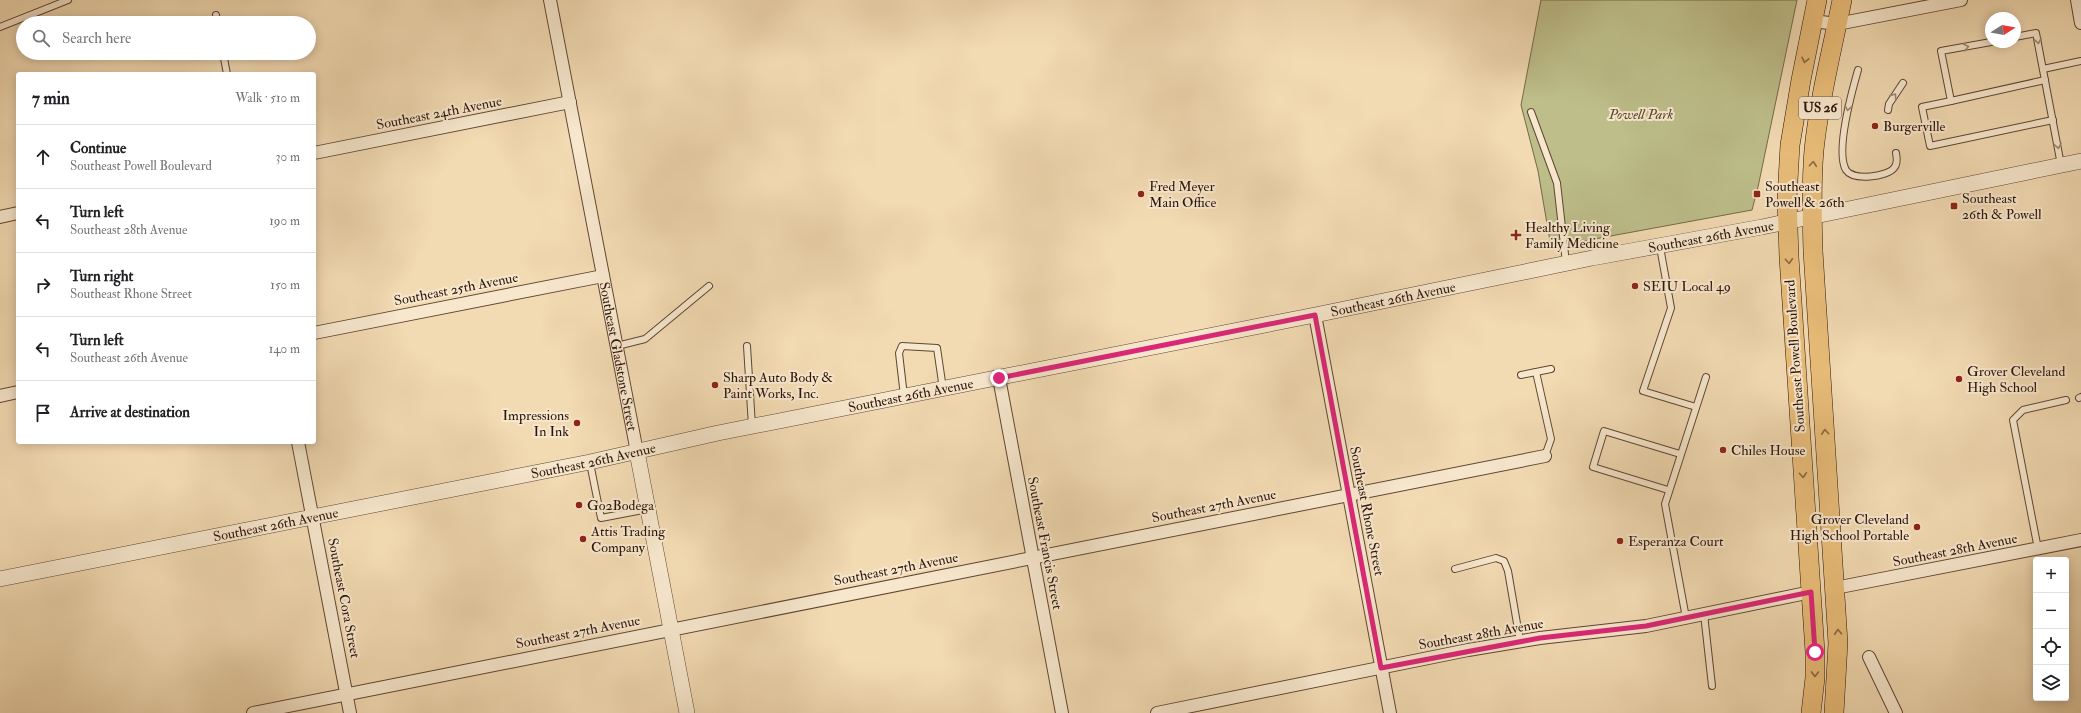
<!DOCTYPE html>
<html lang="en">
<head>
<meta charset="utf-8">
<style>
  :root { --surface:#fff; --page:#f6f6f6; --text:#202124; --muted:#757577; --line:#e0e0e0 }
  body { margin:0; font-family:"IM FELL Double Pica",serif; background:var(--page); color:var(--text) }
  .controls { position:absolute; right:12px; bottom:12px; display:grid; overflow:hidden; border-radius:4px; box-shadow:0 2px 10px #0003 }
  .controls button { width:36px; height:36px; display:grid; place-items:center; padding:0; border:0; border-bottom:1px solid var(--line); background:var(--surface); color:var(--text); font:20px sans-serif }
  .compass { position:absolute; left:1985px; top:12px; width:36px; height:36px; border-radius:50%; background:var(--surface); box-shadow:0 2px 10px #0003; rotate:79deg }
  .stop { position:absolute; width:12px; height:12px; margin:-9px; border:3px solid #db2777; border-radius:50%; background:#fff }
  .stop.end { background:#db2777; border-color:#fff; box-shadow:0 1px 4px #0008 }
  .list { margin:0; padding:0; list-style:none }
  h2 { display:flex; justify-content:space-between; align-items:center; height:52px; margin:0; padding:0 16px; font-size:17px }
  h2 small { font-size:13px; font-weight:400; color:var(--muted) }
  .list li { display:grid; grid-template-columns:26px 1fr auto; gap:12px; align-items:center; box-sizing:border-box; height:64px; padding:0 16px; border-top:1px solid var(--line) }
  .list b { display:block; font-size:15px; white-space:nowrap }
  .list p { margin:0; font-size:13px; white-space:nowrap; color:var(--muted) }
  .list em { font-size:13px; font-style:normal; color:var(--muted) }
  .icon { flex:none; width:22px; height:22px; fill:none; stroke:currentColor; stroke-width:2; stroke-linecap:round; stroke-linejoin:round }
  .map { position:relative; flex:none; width:2081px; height:713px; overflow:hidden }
  .search { position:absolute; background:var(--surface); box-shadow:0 2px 10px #0003; left:16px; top:16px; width:300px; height:44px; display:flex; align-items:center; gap:10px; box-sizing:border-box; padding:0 14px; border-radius:22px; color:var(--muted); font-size:15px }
  .panel { position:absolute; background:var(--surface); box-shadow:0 2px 10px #0003; left:16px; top:72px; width:300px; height:372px; border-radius:4px }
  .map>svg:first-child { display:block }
  .green { fill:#bdbe8a; stroke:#75694a }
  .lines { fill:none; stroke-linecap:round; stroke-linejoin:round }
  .service-casing { stroke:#5e4633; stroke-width:8 }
  .minor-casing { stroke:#5e4633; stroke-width:14 }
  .tertiary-casing { stroke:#5e4633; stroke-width:16 }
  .primary-casing { stroke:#2d1409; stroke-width:20 }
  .service { stroke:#f7e7cd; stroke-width:6 }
  .minor { stroke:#f7e7cd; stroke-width:12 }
  .tertiary { stroke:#f7e7cd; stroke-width:15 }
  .primary { stroke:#e9bd79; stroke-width:19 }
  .oneway { stroke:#9c8875 }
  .oneway2 { stroke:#8b6841 }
  .route { stroke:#db2777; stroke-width:5 }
  .poi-dot { fill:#8f2418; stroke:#f7e7cd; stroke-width:1.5 }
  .labels { text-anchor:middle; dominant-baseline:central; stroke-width:4; stroke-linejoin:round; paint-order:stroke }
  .shield { fill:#f7e7cd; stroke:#6a5344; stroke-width:1 }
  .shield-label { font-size:13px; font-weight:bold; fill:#2d1409 }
  .street-label { font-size:14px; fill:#2d1409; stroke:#f7e7cd }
  .park-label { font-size:14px; font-style:italic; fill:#584730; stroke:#f7e7cd }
  .poi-label { font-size:14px; fill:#2d1409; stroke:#f7e7cd; text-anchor:start }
</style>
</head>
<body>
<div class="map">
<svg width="2081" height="713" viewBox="0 0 2081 713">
  <rect width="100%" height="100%" fill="#f2dab2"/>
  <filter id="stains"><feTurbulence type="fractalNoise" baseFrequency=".005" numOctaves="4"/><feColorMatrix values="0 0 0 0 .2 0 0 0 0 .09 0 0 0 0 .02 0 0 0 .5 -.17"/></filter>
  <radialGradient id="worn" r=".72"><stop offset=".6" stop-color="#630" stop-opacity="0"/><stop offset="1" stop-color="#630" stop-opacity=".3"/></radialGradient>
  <!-- green -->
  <path class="green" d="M1541 0H1797L1758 187 1752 210 1551 247 1538 171 1521 105Z"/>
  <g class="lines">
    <defs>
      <g id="service">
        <path d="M216 15 218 23"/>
        <path d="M0 27 68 0"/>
        <path d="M2015 37 2036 33 2061 165"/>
        <path d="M1991 42 1941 51 1951 101 2045 80"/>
        <path d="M223 53 227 74"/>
        <path d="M2043 69 2081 61"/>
        <path d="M1858 70C1852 91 1835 151 1846 170 1853 181 1887 177 1894 168 1898 164 1897 158 1896 153"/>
        <path d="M1951 101 1922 107 1930 146 2053 120"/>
        <path d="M1888 110 1889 104 1903 83"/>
        <path d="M1531 112 1557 183 1566 263"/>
        <path d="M1660 247 1671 308 1643 391 1696 407"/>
        <path d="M617 346 645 339 709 286"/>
        <path d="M747 346 752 426"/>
        <path d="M1536 372 1551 439 1545 456"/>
        <path d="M1521 375 1551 369"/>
        <path d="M904 396 899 353 902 346 937 348 943 389"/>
        <path d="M2079 398 2081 397"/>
        <path d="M590 463 601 518 648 509"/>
        <path d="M1668 490 1593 467 1604 431 1680 454"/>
        <path d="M2038 549 2013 420 2023 410 2066 400"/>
        <path d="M1455 569 1496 558 1504 561 1508 571 1520 641"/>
        <path d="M1704 614 1712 686"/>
        <path d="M1686 618 1665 504 1706 377"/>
      </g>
      <g id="minor">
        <path id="s1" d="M550 0 637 452"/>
        <path d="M2077 0 2081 23"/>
        <path d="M1813 21 1837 24 1961 0"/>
        <path d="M314 153 570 102"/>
        <path d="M0 217 18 213"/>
        <path d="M1315 315 1390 713"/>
        <path d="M314 333 603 276"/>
        <path d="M999 378 1062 713"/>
        <path d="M0 396 18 392"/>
        <path d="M298 442 350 713"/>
        <path d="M1835 588 2081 540"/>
        <path d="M1869 657 1896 713"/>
        <path d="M253 713 1545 456"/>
        <path d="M1157 713 1468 650 1540 638 1646 626 1811 592"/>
      </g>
      <g id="tertiary">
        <path d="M637 452 687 713"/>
        <path id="s2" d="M0 579 590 462 718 433 1315 315 1592 258 1762 227 2081 161"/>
      </g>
      <g id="primary">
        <path d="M1811 713 1815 678V652L1789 257 1787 199 1790 145 1801 80 1817 0"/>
        <path d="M1834 713 1838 643 1813 251C1812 218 1811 184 1814 150 1819 100 1832 50 1842 0"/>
      </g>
    </defs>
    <!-- service casing -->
    <use href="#service" class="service-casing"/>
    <!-- minor casing -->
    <use href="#minor" class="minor-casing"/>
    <!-- tertiary casing -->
    <use href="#tertiary" class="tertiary-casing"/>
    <!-- primary casing -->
    <use href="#primary" class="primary-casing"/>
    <!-- service -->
    <use href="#service" class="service"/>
    <!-- minor -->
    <use href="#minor" class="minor"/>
    <!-- tertiary -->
    <use href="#tertiary" class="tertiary"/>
    <!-- primary -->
    <use href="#primary" class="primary"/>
  </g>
  <!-- one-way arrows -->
  <defs><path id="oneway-chevron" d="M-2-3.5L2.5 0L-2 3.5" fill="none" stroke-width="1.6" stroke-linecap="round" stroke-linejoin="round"/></defs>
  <g class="oneway">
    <use href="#oneway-chevron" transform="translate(2038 41) rotate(79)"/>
    <use href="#oneway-chevron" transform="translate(1966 47) rotate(-11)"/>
    <use href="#oneway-chevron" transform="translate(1894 96) rotate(-55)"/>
    <use href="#oneway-chevron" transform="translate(1848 108) rotate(100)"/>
    <use href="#oneway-chevron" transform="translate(2058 146) rotate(79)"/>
  </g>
  <g class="oneway2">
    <use href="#oneway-chevron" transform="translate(1805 60) rotate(102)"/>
    <use href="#oneway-chevron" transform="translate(1813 164) rotate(-85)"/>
    <use href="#oneway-chevron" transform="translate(1789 261) rotate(86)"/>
    <use href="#oneway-chevron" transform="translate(1825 432) rotate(-94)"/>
    <use href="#oneway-chevron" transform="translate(1803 475) rotate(86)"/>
    <use href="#oneway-chevron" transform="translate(1838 632) rotate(-93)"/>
    <use href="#oneway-chevron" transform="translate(1815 674) rotate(91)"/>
  </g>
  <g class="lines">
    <!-- route -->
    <path class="route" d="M999 378 1315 315 1381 668 1540 638 1646 626 1811 592 1815 652"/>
  </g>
  <!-- markers -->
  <g class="poi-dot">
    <circle cx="1875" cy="126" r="4"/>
    <circle cx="1141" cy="194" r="4"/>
    <rect x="1753" y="190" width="8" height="8" rx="2"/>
    <rect x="1950" y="202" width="8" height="8" rx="2"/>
    <path d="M1514 229h4v4h4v4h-4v4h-4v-4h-4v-4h4z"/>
    <circle cx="1635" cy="286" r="4"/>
    <circle cx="1959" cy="379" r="4"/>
    <circle cx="715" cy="385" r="4"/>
    <circle cx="577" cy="423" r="4"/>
    <circle cx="1723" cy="450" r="4"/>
    <circle cx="579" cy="505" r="4"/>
    <circle cx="1917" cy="527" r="4"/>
    <circle cx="583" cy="539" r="4"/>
    <circle cx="1620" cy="541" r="4"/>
  </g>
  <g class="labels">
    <!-- shield labels -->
    <rect class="shield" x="1799" y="97" width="42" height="22" rx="3"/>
    <g class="shield-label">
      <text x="1820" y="108">US 26</text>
    </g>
    <!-- street labels -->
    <g class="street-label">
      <text transform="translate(439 113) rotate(-11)">Southeast 24th Avenue</text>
      <text stroke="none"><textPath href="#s2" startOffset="1745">Southeast 26th Avenue</textPath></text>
      <text transform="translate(456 289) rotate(-11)">Southeast 25th Avenue</text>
      <text stroke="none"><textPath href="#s2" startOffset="1421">Southeast 26th Avenue</textPath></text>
      <text stroke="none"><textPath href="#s1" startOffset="363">Southeast Gladstone Street</textPath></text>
      <text transform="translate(1795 356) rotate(-94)">Southeast Powell Boulevard</text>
      <text stroke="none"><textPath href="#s2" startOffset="929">Southeast 26th Avenue</textPath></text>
      <text stroke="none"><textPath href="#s2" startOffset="605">Southeast 26th Avenue</textPath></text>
      <text transform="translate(1214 506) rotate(-11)">Southeast 27th Avenue</text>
      <text transform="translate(1367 511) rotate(79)">Southeast Rhone Street</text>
      <text stroke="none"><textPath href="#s2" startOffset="281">Southeast 26th Avenue</textPath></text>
      <text transform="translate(1045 543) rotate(79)">Southeast Francis Street</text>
      <text transform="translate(1955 550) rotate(-11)">Southeast 28th Avenue</text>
      <text transform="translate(896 569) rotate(-11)">Southeast 27th Avenue</text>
      <text transform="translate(344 598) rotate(79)">Southeast Cora Street</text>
      <text transform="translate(578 632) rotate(-11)">Southeast 27th Avenue</text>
      <text transform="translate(1481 634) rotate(-10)">Southeast 28th Avenue</text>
    </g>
    <!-- park labels -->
    <g class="park-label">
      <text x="1641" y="114">Powell Park</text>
    </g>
    <!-- poi labels -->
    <g class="poi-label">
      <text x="1883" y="126">Burgerville</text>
      <text x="1149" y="186">Fred Meyer<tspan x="1149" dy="16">Main Office</tspan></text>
      <text x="1765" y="186">Southeast<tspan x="1765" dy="16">Powell &amp; 26th</tspan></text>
      <text x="1962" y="198">Southeast<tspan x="1962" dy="16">26th &amp; Powell</tspan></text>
      <text x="1525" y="227">Healthy Living<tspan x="1525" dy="16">Family Medicine</tspan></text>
      <text x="1643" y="286">SEIU Local 49</text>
      <text x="1967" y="371">Grover Cleveland<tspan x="1967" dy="16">High School</tspan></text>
      <text x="723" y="377">Sharp Auto Body &amp;<tspan x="723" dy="16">Paint Works, Inc.</tspan></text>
      <text x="569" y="415" text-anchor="end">Impressions<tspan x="569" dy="16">In Ink</tspan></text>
      <text x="1731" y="450">Chiles House</text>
      <text x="587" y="505">Go2Bodega</text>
      <text x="1909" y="519" text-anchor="end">Grover Cleveland<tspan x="1909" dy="16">High School Portable</tspan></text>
      <text x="591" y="531">Attis Trading<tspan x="591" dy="16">Company</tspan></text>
      <text x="1628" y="541">Esperanza Court</text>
    </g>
  </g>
  <rect width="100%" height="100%" filter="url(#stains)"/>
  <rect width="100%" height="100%" fill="url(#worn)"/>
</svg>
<div class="controls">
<button>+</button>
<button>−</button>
<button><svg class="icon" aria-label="locate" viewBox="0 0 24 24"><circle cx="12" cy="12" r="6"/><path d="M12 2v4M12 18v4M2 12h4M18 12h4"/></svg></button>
<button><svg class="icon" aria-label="layers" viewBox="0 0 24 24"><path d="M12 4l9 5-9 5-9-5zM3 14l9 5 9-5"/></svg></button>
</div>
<svg class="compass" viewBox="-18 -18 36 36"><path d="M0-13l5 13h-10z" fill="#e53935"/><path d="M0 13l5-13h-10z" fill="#757577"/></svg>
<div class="stop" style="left:1815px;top:652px"></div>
<div class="stop end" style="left:999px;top:378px"></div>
<div class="search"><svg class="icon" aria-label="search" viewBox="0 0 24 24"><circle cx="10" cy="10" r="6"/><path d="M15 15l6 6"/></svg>Search here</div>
<section class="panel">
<h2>7 min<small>Walk · 510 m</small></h2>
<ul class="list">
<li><svg class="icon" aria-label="ahead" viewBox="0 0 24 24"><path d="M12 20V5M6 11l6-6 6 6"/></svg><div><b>Continue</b><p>Southeast Powell Boulevard</p></div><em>30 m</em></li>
<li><svg class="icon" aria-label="left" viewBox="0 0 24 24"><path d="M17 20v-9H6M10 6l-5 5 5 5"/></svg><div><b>Turn left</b><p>Southeast 28th Avenue</p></div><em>190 m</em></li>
<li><svg class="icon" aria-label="right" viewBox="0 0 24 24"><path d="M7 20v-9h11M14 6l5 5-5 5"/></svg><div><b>Turn right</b><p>Southeast Rhone Street</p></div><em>150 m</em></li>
<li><svg class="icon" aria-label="left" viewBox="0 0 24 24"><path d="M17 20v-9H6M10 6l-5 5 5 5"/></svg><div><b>Turn left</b><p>Southeast 26th Avenue</p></div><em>140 m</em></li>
<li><svg class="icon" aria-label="arrive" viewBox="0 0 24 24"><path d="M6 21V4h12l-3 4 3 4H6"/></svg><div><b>Arrive at destination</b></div></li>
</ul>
</section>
</div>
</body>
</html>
